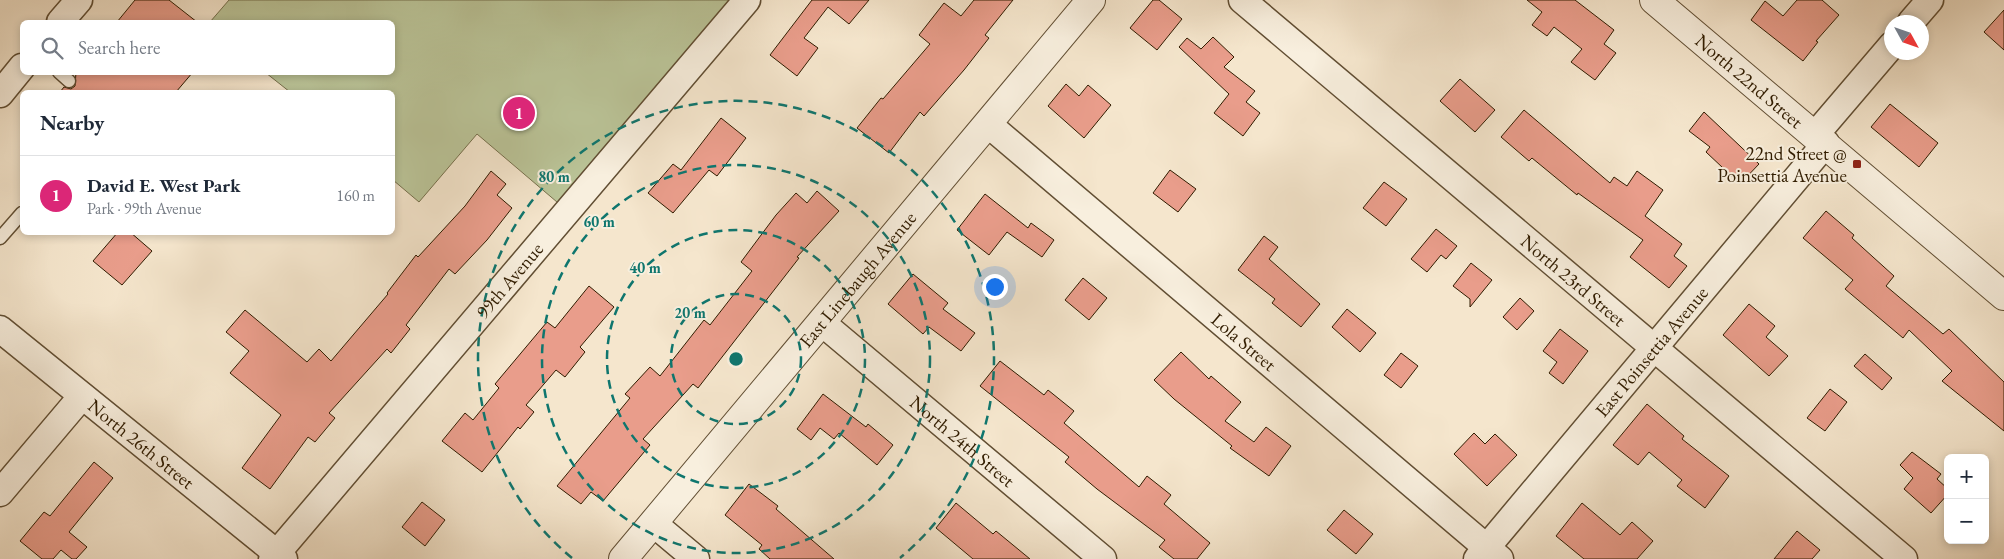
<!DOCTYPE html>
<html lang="en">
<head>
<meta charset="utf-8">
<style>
  :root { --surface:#fff; --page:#f2f2f3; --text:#1f2937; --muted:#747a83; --line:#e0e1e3; --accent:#db2777 }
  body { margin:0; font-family:"EB Garamond",serif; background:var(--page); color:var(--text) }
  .controls { position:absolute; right:15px; bottom:15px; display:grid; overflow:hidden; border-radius:8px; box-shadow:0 2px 8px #0003 }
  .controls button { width:45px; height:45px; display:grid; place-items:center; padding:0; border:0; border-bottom:1px solid var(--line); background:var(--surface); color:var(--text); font:25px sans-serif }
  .compass { position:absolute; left:1884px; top:15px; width:45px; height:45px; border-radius:50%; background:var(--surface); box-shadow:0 2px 8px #0003; rotate:130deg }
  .you { position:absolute; left:994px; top:286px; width:18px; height:18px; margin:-12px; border:4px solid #fff; border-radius:50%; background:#1a73e8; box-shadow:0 0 0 8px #1a73e833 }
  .badge { display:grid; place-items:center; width:32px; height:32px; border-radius:50%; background:var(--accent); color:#fff; font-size:16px; font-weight:700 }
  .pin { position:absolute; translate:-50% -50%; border:2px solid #fff; box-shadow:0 1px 5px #0006 }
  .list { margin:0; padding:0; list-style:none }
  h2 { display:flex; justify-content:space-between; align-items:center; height:65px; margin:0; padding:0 20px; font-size:21px }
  h2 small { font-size:16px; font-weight:400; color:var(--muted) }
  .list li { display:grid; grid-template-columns:32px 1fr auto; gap:15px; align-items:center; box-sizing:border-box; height:80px; padding:0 20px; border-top:1px solid var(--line) }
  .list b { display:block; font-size:19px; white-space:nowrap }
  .list p { margin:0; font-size:16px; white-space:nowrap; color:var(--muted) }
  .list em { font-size:16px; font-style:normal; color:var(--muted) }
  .icon { flex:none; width:28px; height:28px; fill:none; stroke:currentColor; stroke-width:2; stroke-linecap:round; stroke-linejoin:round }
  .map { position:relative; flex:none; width:2004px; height:559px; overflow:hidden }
  .search { position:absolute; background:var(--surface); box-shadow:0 2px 8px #0003; left:20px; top:20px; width:375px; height:55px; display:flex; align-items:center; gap:12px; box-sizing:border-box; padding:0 18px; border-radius:8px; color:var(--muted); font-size:19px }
  .panel { position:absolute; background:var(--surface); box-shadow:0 2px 8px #0003; left:20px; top:90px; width:375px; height:145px; border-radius:8px }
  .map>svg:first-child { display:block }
  .green { fill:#bbc599; stroke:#76704c }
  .building { fill:#e99d8b; stroke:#301c00 }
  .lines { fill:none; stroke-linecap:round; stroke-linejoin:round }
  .service-casing { stroke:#614e33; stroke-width:15 }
  .minor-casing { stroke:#614e33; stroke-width:29 }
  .tertiary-casing { stroke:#614e33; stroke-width:30 }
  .service { stroke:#f8efde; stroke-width:12 }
  .minor { stroke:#f8efde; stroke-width:26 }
  .tertiary { stroke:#f8efde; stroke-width:28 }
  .ring { fill:none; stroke:#0f766e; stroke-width:2.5; stroke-dasharray:9 6 }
  .poi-dot { fill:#8f2418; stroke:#f8efde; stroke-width:2 }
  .labels { text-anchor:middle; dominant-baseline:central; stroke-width:4; stroke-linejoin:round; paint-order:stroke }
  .street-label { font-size:19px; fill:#301c00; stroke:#f8efde }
  .poi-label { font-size:19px; fill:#301c00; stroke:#f8efde; text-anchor:end }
  .centre { fill:#0f766e; stroke:#f8efde; stroke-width:2.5 }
  .ring-label { font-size:15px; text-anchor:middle; font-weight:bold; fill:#0f766e; stroke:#f8efde; stroke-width:4; stroke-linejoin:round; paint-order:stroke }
</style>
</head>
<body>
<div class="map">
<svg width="2004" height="559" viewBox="0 0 2004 559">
  <rect width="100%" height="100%" fill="#f5e6cd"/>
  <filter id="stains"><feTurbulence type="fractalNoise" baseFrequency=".004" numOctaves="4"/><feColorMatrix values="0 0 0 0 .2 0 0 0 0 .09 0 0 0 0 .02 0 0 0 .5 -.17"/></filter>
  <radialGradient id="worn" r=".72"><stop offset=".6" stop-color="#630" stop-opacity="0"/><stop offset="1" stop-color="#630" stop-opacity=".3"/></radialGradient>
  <!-- green -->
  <path class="green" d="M229 0H741L564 208 477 134 419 202 393 180 392 92H290L266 73 392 72V22H210Z"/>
  <!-- building -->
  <g class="building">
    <path d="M135 0H169L197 22H117Z"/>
    <path d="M812 0H869L849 24 828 7 804 38 818 48 797 76 770 55Z"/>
    <path d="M974 0H1013L985 35 989 38 964 70 924 116 920 112 889 153 857 128 881 98 883 99 930 44 919 35 944 3 961 16Z"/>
    <path d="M1153 0H1159L1182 19 1157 50 1130 28Z"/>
    <path d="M1527 0H1575L1614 30 1604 44 1616 53 1595 80 1571 62 1582 49 1554 27 1547 36 1532 25 1542 12Z"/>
    <path d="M1797 0H1822L1839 15 1816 41 1818 42 1803 61 1751 20 1765 1 1783 16Z"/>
    <path d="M2004 10V50L1984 32Z"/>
    <path d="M1213 37 1234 57 1224 67 1255 91 1246 102 1260 113 1243 136 1214 113 1229 94 1179 47 1187 38 1201 49Z"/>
    <path d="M76 72H193L176 92H60L64 87 71 89 75 86Z"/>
    <path d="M1460 79 1495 110 1475 132 1440 101Z"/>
    <path d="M1066 84 1079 96 1088 85 1111 105 1084 138 1048 106Z"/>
    <path d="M1890 104 1938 143 1919 167 1871 127Z"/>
    <path d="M1524 110 1610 183 1614 177 1627 186 1637 171 1663 190 1645 216 1682 244 1674 256 1687 266 1669 288 1630 257 1643 240 1578 193 1577 195 1532 158 1529 161 1501 137Z"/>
    <path d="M1704 112 1759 164 1740 184 1706 152 1710 147 1689 131Z"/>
    <path d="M721 118 746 138 717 176 709 170 673 213 648 193 673 164 681 170Z"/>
    <path d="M1170 170 1196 189 1178 212 1153 193Z"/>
    <path d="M491 171 506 184 497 195 512 208 487 240 455 274 449 269 406 325 410 329 391 353 387 349 329 413 335 418 315 442 308 437 270 489 242 468 281 415 230 373 249 351 226 332 245 310 307 362 319 349 331 361 388 294 387 293 416 255 418 257 465 206Z"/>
    <path d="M1384 182 1407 199 1386 226 1363 208Z"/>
    <path d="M817 191 839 211 797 257 799 258 698 388 693 384 643 439 650 445 603 501 591 492 581 504 557 486 630 398 625 394 650 367 660 376 704 320 710 325 752 271 741 262 776 215 796 193 807 203Z"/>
    <path d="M985 194 1028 228 1031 223 1054 240 1042 257 1007 232 989 255 957 230Z"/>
    <path d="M1826 211 1854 235 1852 238 1894 276 1886 286 1943 334 1949 329 2004 382V431L1942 381 1952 371 1909 330 1903 338 1845 289 1853 280 1803 238Z"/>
    <path d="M1436 229 1457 246 1446 259 1441 255 1427 272 1411 259Z"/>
    <path d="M118 232H130L152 251 122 285 93 261Z"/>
    <path d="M1264 236 1278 247 1269 259 1320 304 1301 327 1272 303 1275 299 1238 270Z"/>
    <path d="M1471 263 1492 280 1470 307V299L1453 286Z"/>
    <path d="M913 274 948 303 943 309 975 333 961 351 929 327 923 334 888 304Z"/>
    <path d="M1083 278 1107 298 1089 320 1065 300Z"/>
    <path d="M589 286 614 307 580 347 585 352 565 377 556 370 526 405 534 412 520 429 518 427 482 472 442 441 465 413 473 420 499 388 495 384 547 322 555 328Z"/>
    <path d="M1520 298 1534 311 1517 330 1503 317Z"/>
    <path d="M1749 304 1775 326 1766 337 1788 356 1769 376 1723 335Z"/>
    <path d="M1347 309 1376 333 1360 352 1332 327Z"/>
    <path d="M1560 329 1588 351 1563 384 1549 373 1557 362 1543 351Z"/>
    <path d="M1181 352 1209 379 1211 376 1241 402 1225 421 1254 442 1266 427 1291 446 1269 476 1230 448 1232 446 1174 399 1154 380Z"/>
    <path d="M1401 353 1418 366 1401 388 1384 375Z"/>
    <path d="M1865 354 1892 378 1882 390 1854 366Z"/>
    <path d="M1000 361 1044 395 1048 390 1074 411 1064 423 1139 487 1147 476 1171 495 1164 504 1210 543 1197 559H1174L1159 547 1165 540 1097 489 1065 462 1069 457 980 386Z"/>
    <path d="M1830 389 1847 402 1825 431 1807 418Z"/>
    <path d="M823 394 866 427 868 424 893 445 877 465 839 433 834 439 820 428 811 440 797 429Z"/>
    <path d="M1647 404 1684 436 1682 439 1729 476 1705 508 1677 486 1682 480 1649 452 1638 465 1613 445Z"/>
    <path d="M1474 433 1485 444 1495 434 1517 455 1487 486 1454 454Z"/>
    <path d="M1912 452 1941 474 1937 479 1948 489V494L1931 513 1904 489 1913 478 1900 465Z"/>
    <path d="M94 462 113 478 69 532 87 547 76 559H72L61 550 53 559H42L20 541 44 512 50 516Z"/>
    <path d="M749 484 778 506 776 509 834 559H770L759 549 762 545 725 515Z"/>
    <path d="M422 502 445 520 425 546 402 527Z"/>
    <path d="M956 503 993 534 996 531 1030 559H973L936 528Z"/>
    <path d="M1582 503 1620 535 1632 522 1653 541 1637 559H1584L1556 536Z"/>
    <path d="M1344 510 1373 534 1356 554 1327 530Z"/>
    <path d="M1797 531 1820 550 1812 559H1774Z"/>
  </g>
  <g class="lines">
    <defs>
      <g id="service">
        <path d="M59 72 69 81"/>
        <path d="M0 238 22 213"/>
      </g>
      <g id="minor">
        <path id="s1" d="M1242 0 1904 559"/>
        <path d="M60 22 79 0"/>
        <path d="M1911 22 1930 0"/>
        <path d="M0 94 22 67"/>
        <path id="s2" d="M988 124 1500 559"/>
        <path d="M1816 134 1892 45"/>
        <path id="s3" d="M821 322 1103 559"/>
        <path id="s4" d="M0 329 284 559"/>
        <path d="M0 493 82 396"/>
        <path d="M653 523 696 559"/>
        <path id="s5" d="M272 559 747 0"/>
        <path id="s6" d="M1477 559 1826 143"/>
      </g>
      <g id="tertiary">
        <path id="s7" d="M1654 0 2004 296"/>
        <path id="s8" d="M623 559 1091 0"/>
      </g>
    </defs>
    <!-- service casing -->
    <use href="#service" class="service-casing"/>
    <!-- minor casing -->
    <use href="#minor" class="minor-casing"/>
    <!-- tertiary casing -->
    <use href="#tertiary" class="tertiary-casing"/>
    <!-- service -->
    <use href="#service" class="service"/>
    <!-- minor -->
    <use href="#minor" class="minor"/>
    <!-- tertiary -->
    <use href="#tertiary" class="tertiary"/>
  </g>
  <!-- distance rings -->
  <g class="ring">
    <circle cx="736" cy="359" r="65"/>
    <circle cx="736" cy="359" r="129"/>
    <circle cx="736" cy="359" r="194"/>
    <path d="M572 558A258 258 0 1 1 900 558"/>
  </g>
  <!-- markers -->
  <rect class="poi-dot" x="1852" y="159" width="10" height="10" rx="2.5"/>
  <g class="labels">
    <!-- street labels -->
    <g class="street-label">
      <text stroke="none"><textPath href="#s7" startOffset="125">North 22nd Street</textPath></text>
      <text stroke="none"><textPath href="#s5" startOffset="366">99th Avenue</textPath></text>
      <text stroke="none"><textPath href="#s8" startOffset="365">East Linebaugh Avenue</textPath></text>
      <text stroke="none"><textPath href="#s1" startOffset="434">North 23rd Street</textPath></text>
      <text stroke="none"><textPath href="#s2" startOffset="336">Lola Street</textPath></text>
      <text stroke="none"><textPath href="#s6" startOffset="271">East Poinsettia Avenue</textPath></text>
      <text stroke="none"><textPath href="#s3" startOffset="185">North 24th Street</textPath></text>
      <text stroke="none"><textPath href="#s4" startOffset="182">North 26th Street</textPath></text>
    </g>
    <!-- poi labels -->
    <g class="poi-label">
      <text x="1847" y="153">22nd Street @<tspan x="1847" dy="22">Poinsettia Avenue</tspan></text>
    </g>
  </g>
  <circle cx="736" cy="359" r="8" class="centre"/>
  <g class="ring-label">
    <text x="554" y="182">80 m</text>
    <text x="599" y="227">60 m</text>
    <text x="645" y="273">40 m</text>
    <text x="690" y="318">20 m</text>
  </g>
  <rect width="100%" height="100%" filter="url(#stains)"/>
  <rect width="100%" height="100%" fill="url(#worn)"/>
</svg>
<div class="controls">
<button>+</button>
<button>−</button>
</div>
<svg class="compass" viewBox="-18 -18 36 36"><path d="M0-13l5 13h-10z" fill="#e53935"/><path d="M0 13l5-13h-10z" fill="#747a83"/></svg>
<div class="you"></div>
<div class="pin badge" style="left:519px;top:113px">1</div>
<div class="search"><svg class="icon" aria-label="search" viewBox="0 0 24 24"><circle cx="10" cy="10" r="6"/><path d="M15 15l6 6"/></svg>Search here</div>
<section class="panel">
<h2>Nearby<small></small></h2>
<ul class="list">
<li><span class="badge">1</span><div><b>David E. West Park</b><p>Park · 99th Avenue</p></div><em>160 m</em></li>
</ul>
</section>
</div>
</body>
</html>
